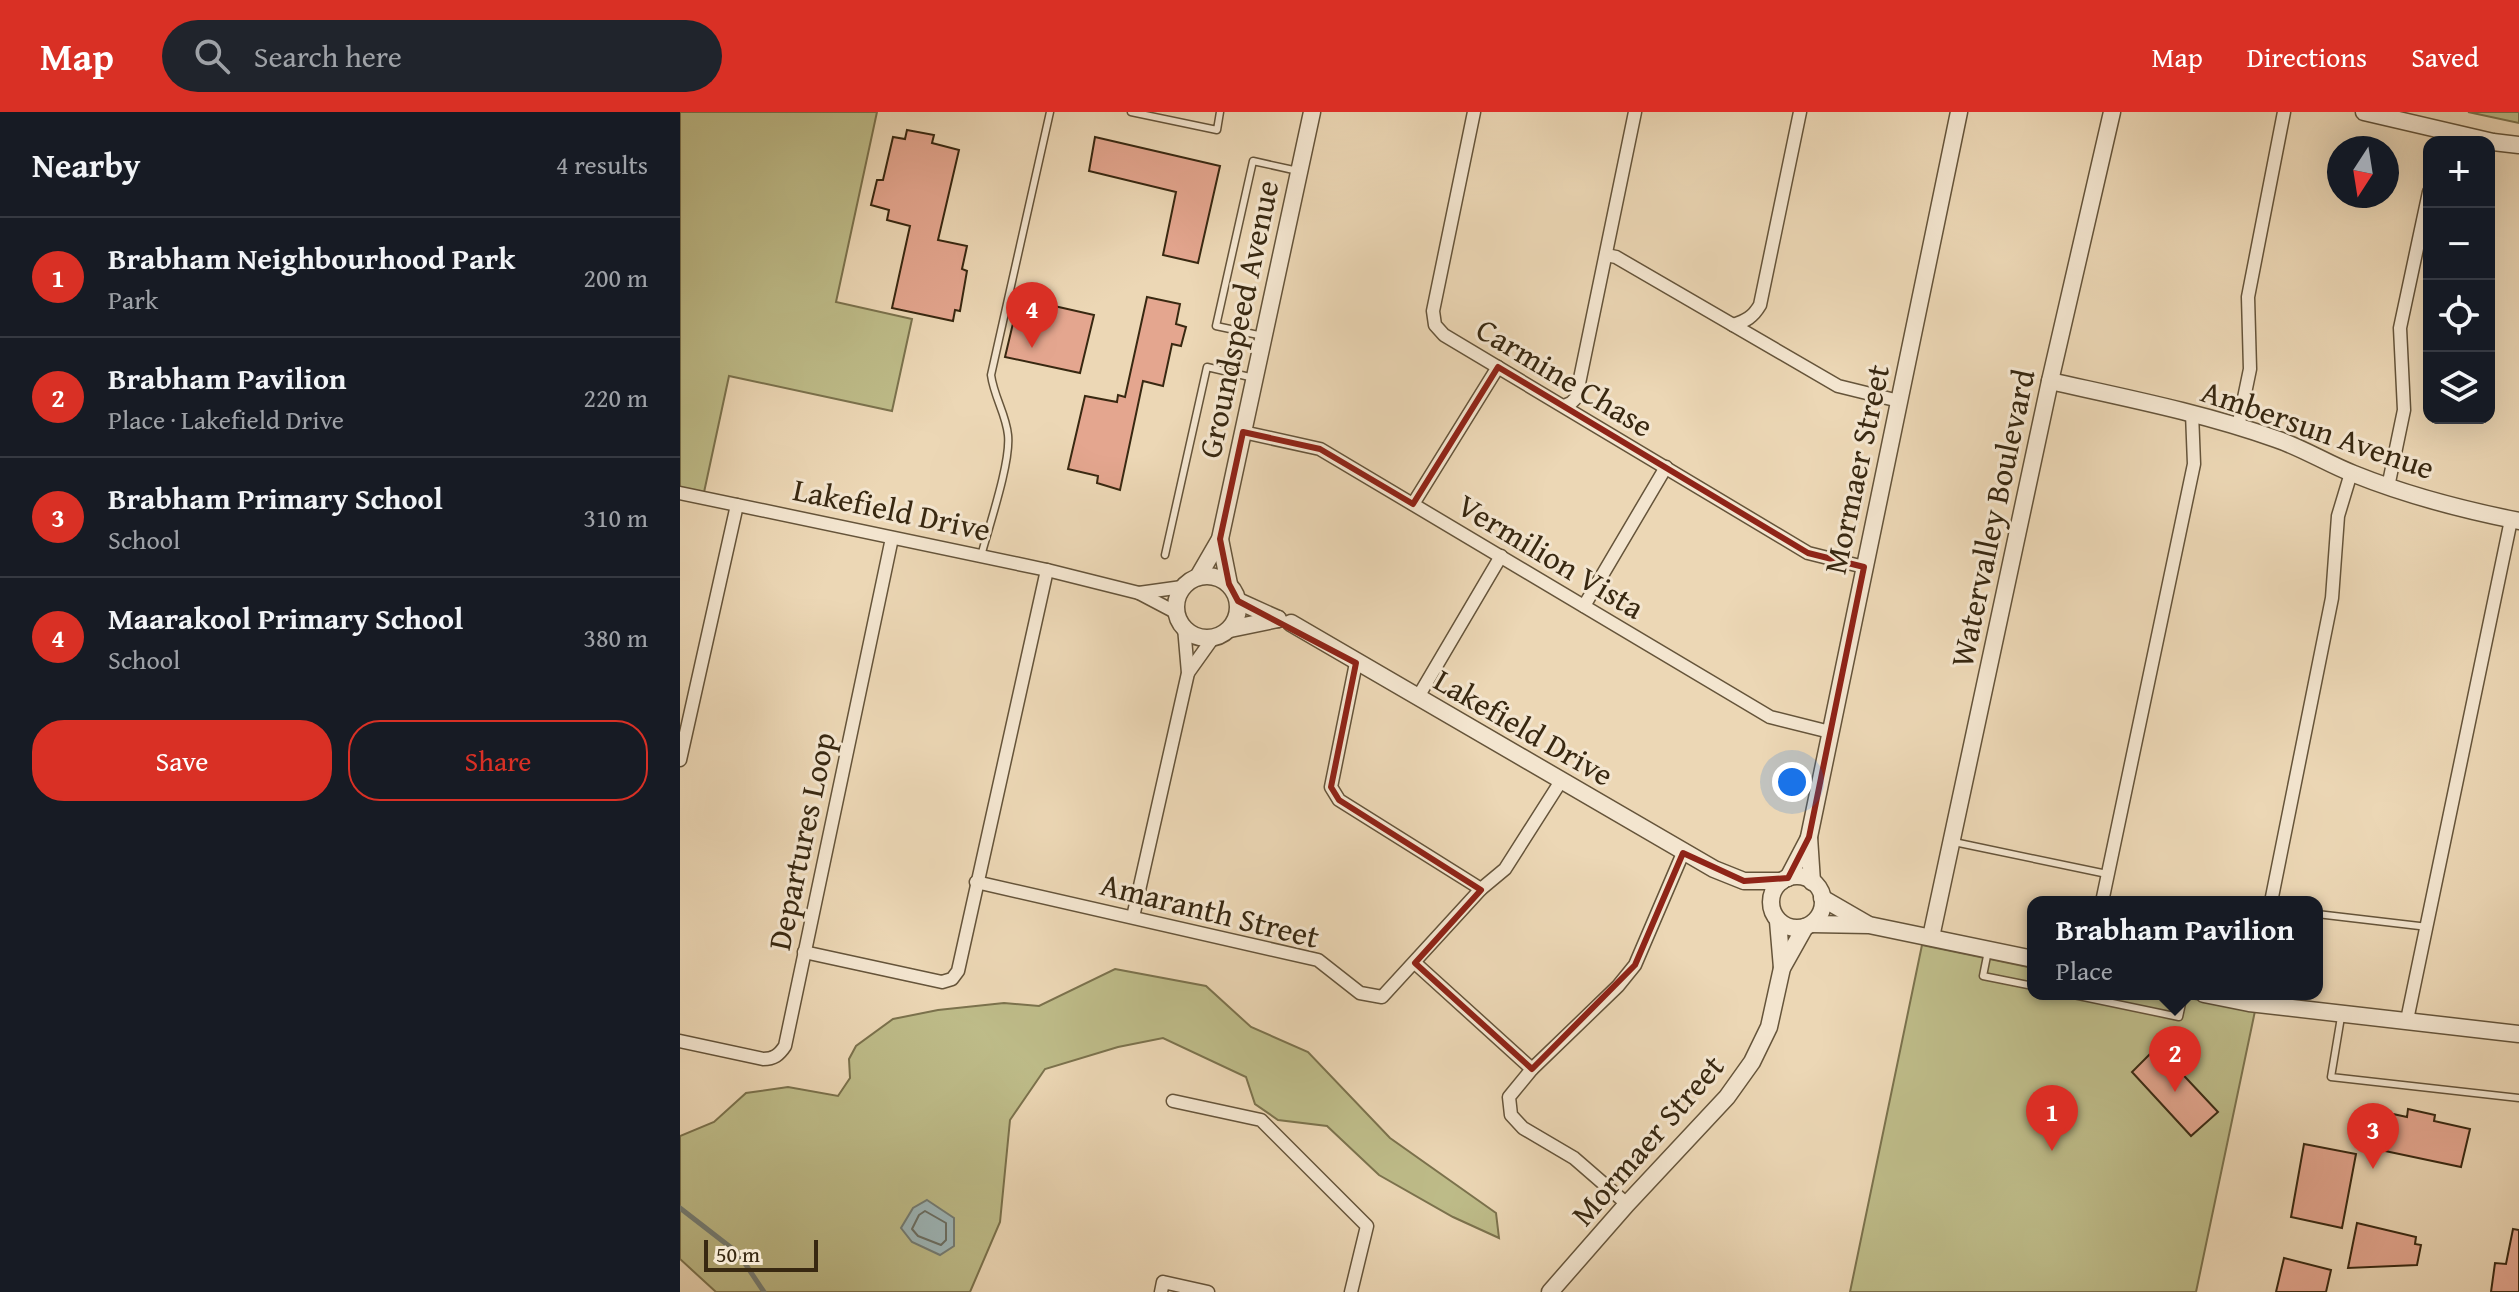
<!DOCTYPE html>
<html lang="en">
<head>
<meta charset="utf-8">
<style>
  :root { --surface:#171b24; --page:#20242c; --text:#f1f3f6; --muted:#9ea1a6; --line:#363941; --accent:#d93025 }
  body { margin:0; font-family:"Gentium Book Plus",serif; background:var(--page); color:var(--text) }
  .controls { position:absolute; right:24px; top:24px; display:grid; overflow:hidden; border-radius:16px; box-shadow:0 8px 32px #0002 }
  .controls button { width:72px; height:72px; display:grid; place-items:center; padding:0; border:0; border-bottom:2px solid var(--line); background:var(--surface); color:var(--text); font:40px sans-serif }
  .compass { position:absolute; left:1647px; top:24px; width:72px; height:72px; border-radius:50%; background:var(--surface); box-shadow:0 8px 32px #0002; rotate:192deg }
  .scale { position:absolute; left:24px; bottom:20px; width:114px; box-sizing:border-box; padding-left:8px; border:4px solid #382811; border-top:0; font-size:22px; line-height:28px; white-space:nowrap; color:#382811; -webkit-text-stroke:6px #f3e5cf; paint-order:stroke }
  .you { position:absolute; left:1112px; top:670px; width:28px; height:28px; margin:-20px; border:6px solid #fff; border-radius:50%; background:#1a73e8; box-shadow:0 0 0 12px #1a73e833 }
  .badge { display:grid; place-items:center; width:52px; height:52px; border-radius:50%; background:var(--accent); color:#fff; font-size:26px; font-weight:700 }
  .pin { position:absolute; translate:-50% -66px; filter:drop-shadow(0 2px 4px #0008) }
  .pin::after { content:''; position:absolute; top:42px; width:28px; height:24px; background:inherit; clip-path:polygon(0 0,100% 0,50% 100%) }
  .popup { position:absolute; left:1347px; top:784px; width:296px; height:104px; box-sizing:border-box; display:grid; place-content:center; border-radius:16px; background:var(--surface); filter:drop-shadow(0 2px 6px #0005); font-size:26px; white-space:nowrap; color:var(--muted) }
  .popup b { font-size:30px; color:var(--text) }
  .popup::after { content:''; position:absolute; left:50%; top:100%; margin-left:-16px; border:16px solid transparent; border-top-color:var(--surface) }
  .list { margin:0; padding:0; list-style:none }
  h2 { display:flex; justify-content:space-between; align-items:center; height:104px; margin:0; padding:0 32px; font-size:34px }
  h2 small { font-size:26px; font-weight:400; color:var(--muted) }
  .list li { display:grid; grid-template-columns:52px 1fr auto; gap:24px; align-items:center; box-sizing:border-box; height:120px; padding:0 32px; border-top:2px solid var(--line) }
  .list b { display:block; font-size:30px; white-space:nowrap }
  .list p { margin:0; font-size:26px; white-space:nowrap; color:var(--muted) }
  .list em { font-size:26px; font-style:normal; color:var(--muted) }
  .actions { display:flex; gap:16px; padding:24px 32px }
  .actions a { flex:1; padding:18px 0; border:2px solid var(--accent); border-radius:32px; text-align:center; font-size:28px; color:var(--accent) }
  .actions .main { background:var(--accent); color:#fff }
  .icon { flex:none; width:44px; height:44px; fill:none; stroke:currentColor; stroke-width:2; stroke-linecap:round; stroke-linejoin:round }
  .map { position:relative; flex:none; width:1839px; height:1180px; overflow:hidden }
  header { display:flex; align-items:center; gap:48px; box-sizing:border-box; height:112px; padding:0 40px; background:var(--accent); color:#fff }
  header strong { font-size:38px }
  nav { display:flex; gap:44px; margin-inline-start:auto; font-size:28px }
  .search { width:560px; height:72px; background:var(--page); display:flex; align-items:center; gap:20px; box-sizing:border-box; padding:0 28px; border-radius:44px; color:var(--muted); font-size:30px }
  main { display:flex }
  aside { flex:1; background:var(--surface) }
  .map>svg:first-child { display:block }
  .green { fill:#bebc89; stroke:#7b724d; stroke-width:2 }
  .water { fill:#9eb7b9; stroke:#757e76; stroke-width:2 }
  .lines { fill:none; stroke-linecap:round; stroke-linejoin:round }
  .shore { stroke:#6b7065; stroke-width:2 }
  .stream { stroke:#757e76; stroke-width:5 }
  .building { fill:#e4a68f; stroke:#382811; stroke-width:2 }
  .service-casing { stroke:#65543a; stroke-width:9 }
  .minor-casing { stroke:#65543a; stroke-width:15 }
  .tertiary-casing { stroke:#65543a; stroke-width:19 }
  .service { stroke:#f3e5cf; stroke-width:6 }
  .minor { stroke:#f3e5cf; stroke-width:12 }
  .tertiary { stroke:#f3e5cf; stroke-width:16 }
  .marked { fill:none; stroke:#8f2418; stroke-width:6; stroke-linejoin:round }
  .labels { text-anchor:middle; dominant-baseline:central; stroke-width:6; stroke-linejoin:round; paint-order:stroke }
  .street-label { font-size:32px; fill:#382811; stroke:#f3e5cf }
</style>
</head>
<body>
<header>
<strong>Map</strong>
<div class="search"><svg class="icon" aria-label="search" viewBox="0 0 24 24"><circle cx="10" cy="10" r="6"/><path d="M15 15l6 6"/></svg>Search here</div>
<nav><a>Map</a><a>Directions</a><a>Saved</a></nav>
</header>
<main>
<aside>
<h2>Nearby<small>4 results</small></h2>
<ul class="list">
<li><span class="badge">1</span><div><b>Brabham Neighbourhood Park</b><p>Park</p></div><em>200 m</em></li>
<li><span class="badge">2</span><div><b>Brabham Pavilion</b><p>Place · Lakefield Drive</p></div><em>220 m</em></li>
<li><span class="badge">3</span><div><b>Brabham Primary School</b><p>School</p></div><em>310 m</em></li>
<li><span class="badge">4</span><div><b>Maarakool Primary School</b><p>School</p></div><em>380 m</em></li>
</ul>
<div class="actions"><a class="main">Save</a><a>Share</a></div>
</aside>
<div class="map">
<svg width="1839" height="1180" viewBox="0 0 1839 1180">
  <rect width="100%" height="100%" fill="#ecd7b5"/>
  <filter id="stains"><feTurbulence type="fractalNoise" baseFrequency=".0025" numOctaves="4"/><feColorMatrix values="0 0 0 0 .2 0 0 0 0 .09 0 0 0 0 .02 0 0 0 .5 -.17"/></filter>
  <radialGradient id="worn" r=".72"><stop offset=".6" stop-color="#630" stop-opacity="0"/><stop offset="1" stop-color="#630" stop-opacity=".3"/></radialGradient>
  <!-- green -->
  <g class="green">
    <path d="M0 0H197L156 190 232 207 212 299 49 264 23 385 0 380Z"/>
    <path d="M1788 0H1839V11Z"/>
    <path d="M1242 833 1353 856V882H1489L1575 899 1516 1180H1170Z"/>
    <path d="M435 857 526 874 571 915 628 940 710 1026 816 1101 819 1126 773 1105 699 1063 647 1014 598 1008 575 992 566 965 483 926 438 935 365 957 330 1008 320 1110 290 1180H36L0 1147V1024L34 1010 66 981 108 975 158 984 170 966 169 947 176 934 213 907 258 898 324 891 359 894Z"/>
  </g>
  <!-- water -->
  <path class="water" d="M247 1088 274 1106V1134L260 1143 232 1130 221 1116 233 1096Z"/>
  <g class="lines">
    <!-- shore -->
    <path class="shore" d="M245 1099 266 1111V1128L261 1133 238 1124 232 1117 239 1103Z"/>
    <!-- stream -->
    <path class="stream" d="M0 1096 58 1141 84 1180"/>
  </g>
  <!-- building -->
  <g class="building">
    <path d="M227 18 254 23 252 31 279 38 258 128 287 134 282 157 287 159 280 199 275 198 273 209 212 196 230 114 207 108 209 98 191 93 197 68H203L213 25 225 27Z"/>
    <path d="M415 25 540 54 518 151 483 143 496 80 409 59Z"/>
    <path d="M467 185 500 192 496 212 506 215 501 234 492 232 483 274 463 269 440 378 417 371 418 364 388 357 405 284 437 290 438 283 445 285Z"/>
    <path d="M339 186 414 203 400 261 325 245Z"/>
    <path d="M1477 935 1538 1000 1511 1024 1452 960Z"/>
    <path d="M1685 996 1727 1005 1728 997 1755 1003 1754 1009 1790 1017 1781 1055 1686 1035 1690 1017 1681 1016Z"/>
    <path d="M1624 1032 1676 1042 1662 1116 1611 1105Z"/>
    <path d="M1677 1111 1736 1125 1735 1132 1741 1133 1737 1153 1668 1156Z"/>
    <path d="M1833 1117 1839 1118V1180H1811L1815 1151 1826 1152Z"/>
    <path d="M1604 1146 1651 1158 1646 1180H1596Z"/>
  </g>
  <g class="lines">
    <defs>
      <g id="service">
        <path d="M451 0 537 18 540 0"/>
        <path d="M583 224 536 214 573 49 618 59"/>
        <path d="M485 443 527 255 574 266"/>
        <path d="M301 444C309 414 331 350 328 323 326 302 314 285 311 263L370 0"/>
        <path d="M1274 730 1427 762"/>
        <path d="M1637 802 1748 815"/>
        <path d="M1308 839 1303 864 1353 874"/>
        <path d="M1389 882 1499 905 1504 882"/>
        <path d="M1661 905 1651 965 1839 986"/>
      </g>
      <g id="minor">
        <path d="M794 0 753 199 755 213 764 223 1128 441 1184 455"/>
        <path d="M926 143 936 145 1158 274 1219 289"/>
        <path d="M1053 213C1066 209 1073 205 1080 193L1120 0"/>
        <path d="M884 294 891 291 896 286 955 0"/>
        <path d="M1558 315 1570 257 1568 185 1604 0"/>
        <path d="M563 320 640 337 1090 605 1150 620"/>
        <path d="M1708 375 1724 298 1720 216 1749 80"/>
        <path d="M0 381 367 458 459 481 497 501"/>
        <path d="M733 392 818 255"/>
        <path d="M459 481 502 475"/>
        <path d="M904 494 986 355"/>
        <path d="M676 551 651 675 659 688 801 777"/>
        <path d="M508 561 533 526"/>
        <path d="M738 585 821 444"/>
        <path d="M0 648 57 393"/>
        <path d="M296 770 638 848 680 881 702 885 801 777 825 757 881 669"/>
        <path d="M1422 790 1514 352 1512 301"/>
        <path d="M1591 790 1652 486 1658 404 1671 361"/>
        <path d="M453 805 508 561 504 515"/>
        <path d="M124 840 262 870 272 867 278 859 367 458"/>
        <path d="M735 851 852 957"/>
        <path d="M1727 908 1831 408"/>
        <path d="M0 929 83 947C94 947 99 943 105 934L212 426"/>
        <path d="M493 989 581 1008 687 1114 671 1180"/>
        <path d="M947 1092 894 1046 843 1016 831 1003 829 985 852 957 938 874 955 853 1003 741"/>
        <path d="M481 1180 483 1170 528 1180"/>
      </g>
      <g id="tertiary">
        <path d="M1684 0 1813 30 1839 33"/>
        <path d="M1370 269C1446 286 1523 301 1596 327 1623 336 1648 352 1674 362 1726 383 1784 398 1839 409"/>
        <path d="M540 427 549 472"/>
        <circle cx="527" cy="495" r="31"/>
        <path d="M518 465 540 427 632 0"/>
        <path d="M558 489 598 507"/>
        <path d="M611 511 1034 757 1064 769H1102"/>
        <path d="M550 517 598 507"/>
        <circle cx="1117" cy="790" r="26"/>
        <path d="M1108 766 1129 726"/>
        <path d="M1132 770 1129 725 1279 0"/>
        <path d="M1142 786 1187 812"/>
        <path d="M1098 809 1102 856"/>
        <path d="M1132 812 1189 813 1353 847"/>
        <path d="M1251 825 1370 269 1432 0"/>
        <path d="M1524 882 1569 891 1839 922"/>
        <path d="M870 1180 947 1092 1047 985 1072 950 1089 915 1102 856 1125 815"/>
      </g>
    </defs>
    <!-- service casing -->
    <use href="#service" class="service-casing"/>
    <!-- minor casing -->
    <use href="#minor" class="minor-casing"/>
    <!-- tertiary casing -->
    <use href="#tertiary" class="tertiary-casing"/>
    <!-- service -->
    <use href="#service" class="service"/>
    <!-- minor -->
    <use href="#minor" class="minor"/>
    <!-- tertiary -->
    <use href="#tertiary" class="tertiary"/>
  </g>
  <!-- marked area -->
  <path class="marked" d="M818 255 1128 441 1184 455 1129 725 1108 766 1064 769 1003 741 955 853 852 957 735 851 801 778 659 688 651 675 676 551 558 489 549 472 540 427 563 320 640 337 733 392Z"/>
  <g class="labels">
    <!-- street labels -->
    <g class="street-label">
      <text transform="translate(558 207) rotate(-78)">Groundspeed Avenue</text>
      <text transform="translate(885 265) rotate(31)">Carmine Chase</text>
      <text transform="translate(1638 317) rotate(19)">Ambersun Avenue</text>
      <text transform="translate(1176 357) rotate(-78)">Mormaer Street</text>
      <text transform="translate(212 397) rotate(12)">Lakefield Drive</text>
      <text transform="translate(1312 406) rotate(-78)">Watervalley Boulevard</text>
      <text transform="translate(871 444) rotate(31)">Vermilion Vista</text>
      <text transform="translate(844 615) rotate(30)">Lakefield Drive</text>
      <text transform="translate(121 729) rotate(-78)">Departures Loop</text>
      <text transform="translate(530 798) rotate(14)">Amaranth Street</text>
      <text transform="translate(967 1028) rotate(-49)">Mormaer Street</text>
    </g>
  </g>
  <rect width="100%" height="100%" filter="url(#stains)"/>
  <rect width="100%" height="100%" fill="url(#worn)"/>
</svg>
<div class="controls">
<button>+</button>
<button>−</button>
<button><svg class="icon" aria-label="locate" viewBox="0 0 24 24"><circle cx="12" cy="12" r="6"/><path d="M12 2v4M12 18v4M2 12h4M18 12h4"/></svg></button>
<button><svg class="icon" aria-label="layers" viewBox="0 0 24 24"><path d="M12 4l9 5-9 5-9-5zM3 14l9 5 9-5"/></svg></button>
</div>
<svg class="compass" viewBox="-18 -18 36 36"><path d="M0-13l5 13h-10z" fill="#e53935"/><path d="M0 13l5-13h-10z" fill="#9ea1a6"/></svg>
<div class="scale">50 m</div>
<div class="you"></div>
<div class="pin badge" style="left:1372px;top:1039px">1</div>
<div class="pin badge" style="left:1495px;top:980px">2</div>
<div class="popup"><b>Brabham Pavilion</b>Place</div>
<div class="pin badge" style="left:1693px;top:1057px">3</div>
<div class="pin badge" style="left:352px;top:236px">4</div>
</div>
</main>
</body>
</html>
